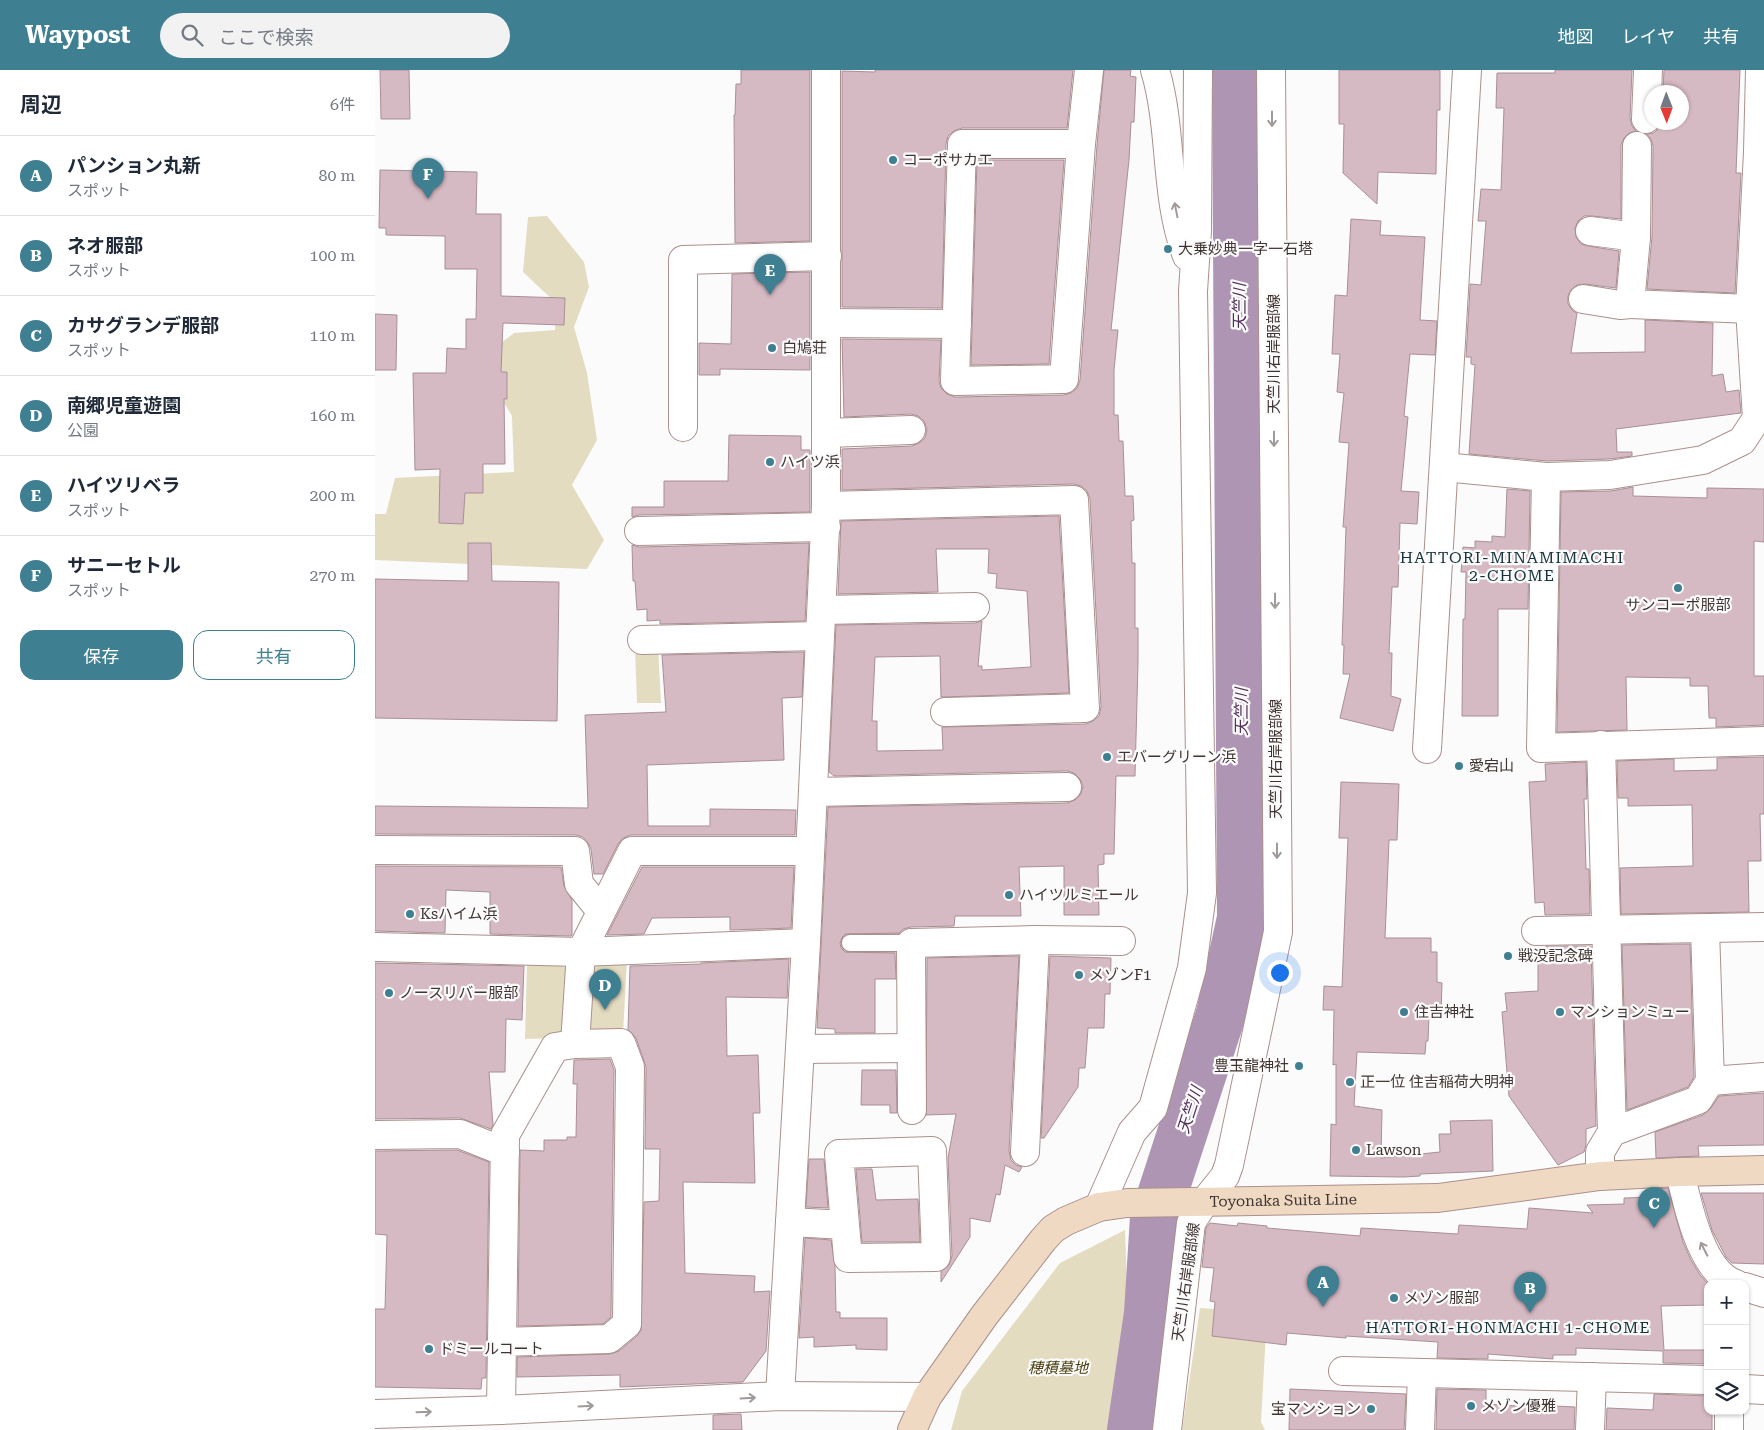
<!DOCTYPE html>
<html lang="ja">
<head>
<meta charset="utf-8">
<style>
  :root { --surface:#fff; --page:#f2f2f3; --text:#1f2937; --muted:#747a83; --line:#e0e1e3; --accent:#3e7f92 }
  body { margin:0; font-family:"Roboto Serif","Noto Sans JP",serif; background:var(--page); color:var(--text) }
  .controls { position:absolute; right:15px; bottom:15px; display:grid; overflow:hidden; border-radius:10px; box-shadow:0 1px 4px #0004 }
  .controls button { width:45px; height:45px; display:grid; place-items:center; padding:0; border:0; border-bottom:1px solid var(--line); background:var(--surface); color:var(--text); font:25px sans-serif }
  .compass { position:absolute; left:1269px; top:15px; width:45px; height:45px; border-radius:50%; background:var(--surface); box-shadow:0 1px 4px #0004; rotate:179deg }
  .you { position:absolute; left:904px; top:902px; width:18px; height:18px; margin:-12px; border:4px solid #fff; border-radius:50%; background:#1a73e8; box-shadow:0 0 0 8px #1a73e833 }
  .badge { display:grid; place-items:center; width:32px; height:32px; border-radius:50%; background:var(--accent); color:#fff; font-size:16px; font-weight:700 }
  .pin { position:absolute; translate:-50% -41px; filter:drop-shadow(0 1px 2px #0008) }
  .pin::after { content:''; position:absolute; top:26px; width:18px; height:15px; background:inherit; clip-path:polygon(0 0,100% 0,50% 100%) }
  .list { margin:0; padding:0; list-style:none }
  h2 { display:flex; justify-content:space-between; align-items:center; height:65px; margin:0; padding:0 20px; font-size:21px }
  h2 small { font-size:16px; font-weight:400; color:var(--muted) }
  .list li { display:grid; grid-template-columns:32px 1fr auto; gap:15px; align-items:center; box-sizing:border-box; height:80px; padding:0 20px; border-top:1px solid var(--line) }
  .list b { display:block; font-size:19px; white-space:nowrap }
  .list p { margin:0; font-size:16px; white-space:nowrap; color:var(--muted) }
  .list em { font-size:16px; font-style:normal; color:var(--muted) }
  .actions { display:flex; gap:10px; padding:15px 20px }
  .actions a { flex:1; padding:11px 0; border:1px solid var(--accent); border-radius:15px; text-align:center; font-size:18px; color:var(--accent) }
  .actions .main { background:var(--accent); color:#fff }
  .icon { flex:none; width:28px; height:28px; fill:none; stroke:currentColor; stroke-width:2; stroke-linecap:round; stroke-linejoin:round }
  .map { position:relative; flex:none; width:1389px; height:1360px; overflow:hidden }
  header { display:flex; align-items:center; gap:30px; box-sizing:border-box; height:70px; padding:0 25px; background:var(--accent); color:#fff }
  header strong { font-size:24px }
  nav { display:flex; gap:28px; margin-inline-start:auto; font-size:18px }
  .search { width:350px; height:45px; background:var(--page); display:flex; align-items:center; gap:12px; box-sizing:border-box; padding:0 18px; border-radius:28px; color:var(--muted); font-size:19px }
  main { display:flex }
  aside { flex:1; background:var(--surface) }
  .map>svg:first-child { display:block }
  .green { fill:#e3dcc1 }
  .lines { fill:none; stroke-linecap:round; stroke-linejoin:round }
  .river { stroke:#ae95b4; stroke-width:50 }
  .building { fill:#d5b9c3; stroke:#a98f98 }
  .lane-casing { stroke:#ab908c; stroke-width:19 }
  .street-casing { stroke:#ab908c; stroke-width:30 }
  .secondary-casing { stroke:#ab908c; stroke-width:30 }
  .lane { stroke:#fff; stroke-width:16 }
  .street { stroke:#fff; stroke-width:28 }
  .secondary { stroke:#efd9c3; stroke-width:28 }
  .oneway { stroke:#a09a98 }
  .poi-dot { fill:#3e7f92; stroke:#fbfbfb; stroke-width:2 }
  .labels { text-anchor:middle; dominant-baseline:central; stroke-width:4.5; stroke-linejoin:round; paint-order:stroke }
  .poi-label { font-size:15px; fill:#403432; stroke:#fbfbfb; text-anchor:start }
  .street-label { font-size:15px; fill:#403432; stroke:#fbfbfb }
  .park-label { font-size:15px; font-style:italic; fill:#4b4011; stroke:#fbfbfb }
  .water-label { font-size:16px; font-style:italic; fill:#53305a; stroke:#fbfbfb }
  .neighbourhood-label { font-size:16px; letter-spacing:1px; fill:#16353e; stroke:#fbfbfb }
</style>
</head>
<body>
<header>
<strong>Waypost</strong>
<div class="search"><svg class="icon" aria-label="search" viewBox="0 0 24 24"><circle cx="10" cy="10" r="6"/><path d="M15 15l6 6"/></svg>ここで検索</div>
<nav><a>地図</a><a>レイヤ</a><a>共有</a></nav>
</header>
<main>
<aside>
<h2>周辺<small>6件</small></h2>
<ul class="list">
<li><span class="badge">A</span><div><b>パンション丸新</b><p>スポット</p></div><em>80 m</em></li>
<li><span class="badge">B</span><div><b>ネオ服部</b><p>スポット</p></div><em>100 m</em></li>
<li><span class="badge">C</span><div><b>カサグランデ服部</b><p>スポット</p></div><em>110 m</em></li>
<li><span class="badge">D</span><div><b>南郷児童遊園</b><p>公園</p></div><em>160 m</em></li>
<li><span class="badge">E</span><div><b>ハイツリベラ</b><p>スポット</p></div><em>200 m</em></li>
<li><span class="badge">F</span><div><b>サニーセトル</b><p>スポット</p></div><em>270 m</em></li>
</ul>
<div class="actions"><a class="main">保存</a><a>共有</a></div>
</aside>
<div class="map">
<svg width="1389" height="1360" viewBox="0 0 1389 1360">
  <rect width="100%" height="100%" fill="#fbfbfb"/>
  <!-- green -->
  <g class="green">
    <path d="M172 146 209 192 214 217 199 257 212 303 222 370 197 415 229 470 212 499 0 490V444H11L20 408 139 402 137 346 122 321 117 280 139 263 180 260 181 233 148 202 153 147Z"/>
    <path d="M283 576 286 633H262L260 577Z"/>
    <path d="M252 889 248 964H210L217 891Z"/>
    <path d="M152 891H179L194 900 189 961 182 968 150 969Z"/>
    <path d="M750 1160 753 1245 736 1360H576L587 1321 685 1193Z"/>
    <path d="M825 1238 892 1243 886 1352 890 1360H807Z"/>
  </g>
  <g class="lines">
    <!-- river -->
    <path class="river" d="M757 1360 774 1243 780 1147 846 944 867 848 862 0"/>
  </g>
  <!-- building -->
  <g class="building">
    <path d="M5 0H34L35 49H6Z"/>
    <path d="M366 0H435V171L360 173 359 45H360L361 14H366Z"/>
    <path d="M500 0H698L692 58H587L579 61 573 66 571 74 567 238 467 237V1L500 2Z"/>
    <path d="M729 0H756L755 6 761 7 759 52H756L754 90 736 260H743L739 300V345H743L744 371H748L750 426H758L759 450 756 451 757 493H760V558H763V592L760 706H741L739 784H729V794L723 795 724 845H689V796L644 797 646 846H580L579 856 536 857 528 859 525 863 470 864 467 868 465 873 466 878 470 882 520 883 521 909H500V963H460V959L442 958 453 737 692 733 700 730 706 724 708 716 705 709 699 703 692 701 459 706 454 702 461 555 600 553 607 551 603 596H607V600L656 597 652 521 621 518 622 504 613 503 614 479H561L563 522 463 524 466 451 684 446 694 623 566 627 565 586 500 587 497 651H502V681L568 680 567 657 711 654 718 651 724 646 726 637 715 429 712 421 706 416 699 414 467 420V379L537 376 544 373 550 368 552 360 549 351 543 346 536 344 469 347 467 269 566 270 564 311 566 318 572 324 580 327 689 325 696 323 702 318 705 310 722 75Z"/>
    <path d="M964 0H1065V40H1062L1061 104 1003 102 1002 134 968 103 969 54H964Z"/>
    <path d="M1180 0H1257L1255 48 1257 56 1261 61 1254 63 1249 68 1246 75V149L1217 146H1209L1203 151 1200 158 1201 167 1206 174 1213 176 1244 181 1241 218 1210 214 1202 215 1196 220 1193 226V234L1198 241 1202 243 1196 283 1270 282V250L1338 253 1337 306 1348 304 1351 322 1364 320 1366 343 1241 359 1242 382H1257V386L1234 389 1172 391 1094 384 1100 295 1096 294V287H1091L1095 218V214L1106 215 1111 151H1103L1106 119 1126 120 1129 38H1121L1122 3H1180Z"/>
    <path d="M1289 0H1365L1361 103H1366L1360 223 1272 219 1277 167 1278 76 1276 69 1272 64 1279 63 1284 58 1286 52H1306V22H1288Z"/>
    <path d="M602 90H689L674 294 596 295Z"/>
    <path d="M5 100 102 102 101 144H126V226L190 228 189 255 128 253 126 302H132V329H129L130 394H108V423H90L88 454 64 453 65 399 40 400 38 303H71L72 278 91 279V249H101L102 199H70V166L11 165V158H4Z"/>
    <path d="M976 149 1006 151 1005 165 1050 167 1045 250 1062 251 1060 285 1035 284 1029 346 1033 347 1026 421 1044 422 1042 454 1025 453 1023 517H1017L1014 583H1017L1016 626 1026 629 1018 661 965 648 975 604H968L969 575H967L971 457H968L974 373 964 372 969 323 962 322 965 284H957L960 225 972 226Z"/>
    <path d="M435 202V300L345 299V305H324V273L356 274 357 204Z"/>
    <path d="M0 244 22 245 21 300H0Z"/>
    <path d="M354 365 426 366V380H435V442L264 445 257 447V437H289V411H353Z"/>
    <path d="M1258 417V426L1332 428V418L1389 419V472L1379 471V606H1389V655L1341 657V648H1334L1333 616H1315V608L1251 607 1252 660 1182 662 1186 422 1236 421Z"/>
    <path d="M1132 419 1155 421 1153 539H1123V646H1087L1088 549H1090L1091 502H1086L1088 477 1100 478V471L1117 472V466L1130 467Z"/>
    <path d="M93 473H116L117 511 184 512 182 651 0 648V509L93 511Z"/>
    <path d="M434 473 430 551 285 554V550L272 551V539L262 540 260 511H258L257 475 264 477Z"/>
    <path d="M429 582 427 627 407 628 409 690 272 695 273 756H335V739L421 740 420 765H256L248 768 243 774 228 804H219L216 779 213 773 208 767 201 765 0 764V736L213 738 210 645 291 642 287 585Z"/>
    <path d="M1389 687V744H1385L1386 791H1373L1374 842 1246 844 1245 798 1318 796 1317 735 1253 736V728H1243L1242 691 1299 689V701L1342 700V688Z"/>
    <path d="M1211 692 1212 729H1209L1211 799H1214L1215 844 1170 845 1169 832 1160 833 1154 712 1171 711 1170 694Z"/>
    <path d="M966 712 1024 714 1022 770H1014L1010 868H1056V882H1062V912L1067 913 1066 945H1054L1053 971H1051L1050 984 982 982 979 1036 1007 1040 1006 1088 1065 1082 1064 1064H1076L1075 1051 1117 1050 1118 1101 1045 1104V1106L1029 1107 955 1106 956 1054 961 1055V994L958 995 959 940H948L949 916 967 917 973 768H964Z"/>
    <path d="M0 796 186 797 189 816 197 830V865L196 866 115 864V822L71 820 70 863 0 861Z"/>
    <path d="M267 797H419L416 858 355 860V847L277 848 269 864 232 865Z"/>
    <path d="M1315 874 1319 1007 1313 1017 1252 1040 1247 875Z"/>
    <path d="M1171 876H1216L1221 1056 1211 1059V1075L1209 1082 1183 1095 1134 1026 1127 942 1132 941 1130 923 1163 921V885H1171Z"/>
    <path d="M644 886 634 1081 636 1090 641 1095 647 1097 644 1102 630 1095 625 1125 621 1124 615 1152 595 1148V1167L566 1212V1201L574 1195 577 1186 573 1088 581 1044 551 1045 552 888Z"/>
    <path d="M675 886 736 888 735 924H730L729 958H713L710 998H704L703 1017 669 1068H666Z"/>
    <path d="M414 889 412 928 351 927 352 986 383 985 385 1043H378L380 1113 308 1112 310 1203 380 1206 379 1222 395 1221 391 1281 368 1312 245 1317V1305L142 1307V1287L235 1284 244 1281 262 1266 266 1260 269 1132 284 1131 285 1079H270L271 997 261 968 253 960 255 896 326 894V893Z"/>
    <path d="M0 893 149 896 147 950 131 949 130 1002H114L118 1055 116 1059 85 1048 0 1049Z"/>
    <path d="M235 989 239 1000 236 1247 228 1254 143 1256 145 1080 169 1081V1070H192V1067H201L202 1014H198L199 990Z"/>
    <path d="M487 1000H521L522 1043H515V1035H486Z"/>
    <path d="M1389 1023V1075L1323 1076 1324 1086 1281 1088 1280 1062 1328 1045 1336 1038 1344 1026Z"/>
    <path d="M82 1080 114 1092 111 1308H107L106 1319 0 1317V1239H10L12 1165 0 1164V1081Z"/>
    <path d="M434 1089H449L453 1138 431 1137Z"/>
    <path d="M481 1099H497L501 1130 543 1129 545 1172H487Z"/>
    <path d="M1293 1118 1308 1172 1316 1190 1325 1205 1333 1214V1235L1286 1236 1289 1280H1333V1294L1288 1293V1281L1201 1278V1285H1178V1289L1113 1284V1289L1062 1288 1063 1272 971 1266V1268L912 1263 911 1275 837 1266 840 1232 835 1231 839 1198 827 1197 831 1158 835 1153 862 1156 863 1153 892 1156V1158L985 1166 986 1158 1083 1164 1084 1155 1152 1159 1154 1138 1218 1143 1212 1135 1249 1134V1128L1282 1127 1281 1119Z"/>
    <path d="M1326 1123H1389V1194L1357 1193 1351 1187 1337 1160Z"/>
    <path d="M430 1168 456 1170 460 1196 461 1242H465V1248H512V1280L481 1279V1275L439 1277V1267L424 1268Z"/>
    <path d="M915 1319 1031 1324 1029 1360H914Z"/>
    <path d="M1062 1319 1111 1320V1334L1159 1337V1335L1200 1337 1199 1360H1061Z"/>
    <path d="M1279 1324 1333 1326V1341H1337V1360H1231L1232 1338 1278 1340Z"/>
    <path d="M366 1344 367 1360H338V1345Z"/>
  </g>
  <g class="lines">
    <defs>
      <path id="lane" d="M475 873H536"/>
      <g id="street">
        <path d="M780 0C798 60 789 126 812 186"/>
        <path d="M1271 49 1273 0"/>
        <path d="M706 74H587L580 311 689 309 706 74 714 0"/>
        <path d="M1262 76 1261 167 1255 234 1375 239"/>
        <path d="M1215 161 1261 167"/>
        <path d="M1208 229 1245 235 1255 234"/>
        <path d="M452 253 582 254"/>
        <path d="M308 357V190L452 186"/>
        <path d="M452 363 536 360"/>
        <path d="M1069 397 1171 407 1235 405 1328 390 1367 371 1382 348 1375 239 1383 82 1385 0"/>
        <path d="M1171 407 1166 678 1389 671"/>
        <path d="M451 436 699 430 710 638 570 642"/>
        <path d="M264 461 451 457"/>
        <path d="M447 540 600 537"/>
        <path d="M267 570 445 566"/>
        <path d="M1052 679 1092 0"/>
        <path d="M438 722 692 717"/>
        <path d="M0 780 200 781 204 814 226 841"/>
        <path d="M1161 861 1389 857"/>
        <path d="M0 877 206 882 431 873"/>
        <path d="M200 974 206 882 257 781H435"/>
        <path d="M425 979 536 978"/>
        <path d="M1335 1011 1389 1007"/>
        <path d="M537 1040 536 873 660 870 746 871"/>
        <path d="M1237 1062 1323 1030 1335 1011 1330 859"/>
        <path d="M0 1065 85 1064 130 1082"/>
        <path d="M650 1082 660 870"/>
        <path d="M1305 1102C1312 1133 1326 1203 1361 1214"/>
        <path d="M1225 1106V1082L1237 1062 1226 675"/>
        <path d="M724 1137 757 1062 778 1038 817 898 827 823 818 221 822 161 823 0"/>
        <path d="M415 1152 470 1155 473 1188 561 1187 557 1081 464 1084 470 1155"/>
        <path d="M1370 1217 1389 1223"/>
        <path d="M968 1301 1333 1310"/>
        <path d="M1370 1319 1389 1320"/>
        <path d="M405 1326 431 873 451 436V0"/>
        <path d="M126 1340 130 1065 180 977 200 974 246 973 255 997 252 1254 234 1269 127 1272"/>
        <path d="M0 1344 126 1340 405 1326 552 1327"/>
        <path d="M792 1360 816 1153 830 1131 850 1106 854 1095 903 862 896 0"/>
        <path d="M1045 1360 1047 1303"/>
        <path d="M1215 1360 1217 1307"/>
        <path d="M1354 1360V1341"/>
      </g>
      <g id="secondary">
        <path id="s1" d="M537 1360 552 1327 609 1246 668 1170 678 1159 691 1151 724 1137 752 1133 1063 1128 1225 1106 1305 1102 1389 1100"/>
      </g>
    </defs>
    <!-- lane casing -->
    <use href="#lane" class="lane-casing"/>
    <!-- street casing -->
    <use href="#street" class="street-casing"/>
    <!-- secondary casing -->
    <use href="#secondary" class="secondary-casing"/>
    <!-- lane -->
    <use href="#lane" class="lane"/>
    <!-- street -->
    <use href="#street" class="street"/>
    <!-- secondary -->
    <use href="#secondary" class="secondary"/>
  </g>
  <!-- one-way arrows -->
  <defs><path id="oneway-shaft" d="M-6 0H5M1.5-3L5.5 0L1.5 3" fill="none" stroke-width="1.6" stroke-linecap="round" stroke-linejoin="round" transform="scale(1.25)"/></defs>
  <g class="oneway">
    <use href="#oneway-shaft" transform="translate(897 49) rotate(90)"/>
    <use href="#oneway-shaft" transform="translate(801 140) rotate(-101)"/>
    <use href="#oneway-shaft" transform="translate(899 369) rotate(90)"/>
    <use href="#oneway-shaft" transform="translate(900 531) rotate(90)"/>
    <use href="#oneway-shaft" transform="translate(902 781) rotate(90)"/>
    <use href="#oneway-shaft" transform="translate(1329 1179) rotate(-117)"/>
    <use href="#oneway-shaft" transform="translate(373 1328) rotate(-3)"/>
    <use href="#oneway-shaft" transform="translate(211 1336) rotate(-3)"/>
    <use href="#oneway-shaft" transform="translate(49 1342) rotate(-2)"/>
  </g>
  <!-- markers -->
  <g class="poi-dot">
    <circle cx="518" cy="90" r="5"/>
    <circle cx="793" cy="179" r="5"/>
    <circle cx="397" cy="278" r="5"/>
    <circle cx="395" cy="392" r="5"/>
    <circle cx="1303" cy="518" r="5"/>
    <circle cx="732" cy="687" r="5"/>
    <circle cx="1084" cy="696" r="5"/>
    <circle cx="634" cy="825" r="5"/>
    <circle cx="35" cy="844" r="5"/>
    <circle cx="1133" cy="886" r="5"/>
    <circle cx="704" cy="905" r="5"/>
    <circle cx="14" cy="923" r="5"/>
    <circle cx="1029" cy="942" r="5"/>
    <circle cx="1185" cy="942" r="5"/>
    <circle cx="924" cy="996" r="5"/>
    <circle cx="975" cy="1012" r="5"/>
    <circle cx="981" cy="1080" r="5"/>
    <circle cx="1019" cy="1228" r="5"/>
    <circle cx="54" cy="1279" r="5"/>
    <circle cx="1096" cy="1336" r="5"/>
    <circle cx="996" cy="1339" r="5"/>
  </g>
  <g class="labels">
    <!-- poi labels -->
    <g class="poi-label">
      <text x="528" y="90">コーポサカエ</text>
      <text x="803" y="179">大乗妙典一字一石塔</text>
      <text x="407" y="278">白鳩荘</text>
      <text x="405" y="392">ハイツ浜</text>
      <text x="1303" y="535" text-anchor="middle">サンコーポ服部</text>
      <text x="742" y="687">エバーグリーン浜</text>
      <text x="1094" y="696">愛宕山</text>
      <text x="644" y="825">ハイツルミエール</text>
      <text x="45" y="844">Ksハイム浜</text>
      <text x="1143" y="886">戦没記念碑</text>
      <text x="714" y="905">メゾンF1</text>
      <text x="24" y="923">ノースリバー服部</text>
      <text x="1039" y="942">住吉神社</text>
      <text x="1195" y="942">マンションミュー</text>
      <text x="914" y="996" text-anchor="end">豊玉龍神社</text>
      <text x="985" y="1012">正一位 住吉稲荷大明神</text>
      <text x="991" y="1080">Lawson</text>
      <text x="1029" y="1228">メゾン服部</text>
      <text x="64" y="1279">ドミールコート</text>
      <text x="1106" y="1336">メゾン優雅</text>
      <text x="986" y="1339" text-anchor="end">宝マンション</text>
    </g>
    <!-- street labels -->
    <g class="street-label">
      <text transform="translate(899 284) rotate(-90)">天竺川右岸服部線</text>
      <text transform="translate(901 689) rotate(-90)">天竺川右岸服部線</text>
      <text stroke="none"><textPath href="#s1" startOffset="482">Toyonaka Suita Line</textPath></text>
      <text transform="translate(811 1212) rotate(-82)">天竺川右岸服部線</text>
    </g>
    <!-- park labels -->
    <g class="park-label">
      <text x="683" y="1298">穂積墓地</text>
    </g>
    <!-- water labels -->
    <g class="water-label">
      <text transform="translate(864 237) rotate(-90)">天竺川</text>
      <text transform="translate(866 642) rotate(-90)">天竺川</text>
      <text transform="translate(815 1040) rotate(-72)">天竺川</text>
    </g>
    <!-- neighbourhood labels -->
    <g class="neighbourhood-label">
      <text x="1137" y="487">HATTORI-MINAMIMACHI<tspan x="1137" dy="18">2-CHOME</tspan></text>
      <text x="1133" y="1257">HATTORI-HONMACHI 1-CHOME</text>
    </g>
  </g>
</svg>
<div class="controls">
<button>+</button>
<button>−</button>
<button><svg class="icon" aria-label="layers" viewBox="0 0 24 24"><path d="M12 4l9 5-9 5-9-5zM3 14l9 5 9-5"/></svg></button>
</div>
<svg class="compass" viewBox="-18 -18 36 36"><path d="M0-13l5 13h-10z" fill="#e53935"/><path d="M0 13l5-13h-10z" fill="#747a83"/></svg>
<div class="you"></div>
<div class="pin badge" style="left:948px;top:1237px">A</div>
<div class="pin badge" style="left:1155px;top:1243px">B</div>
<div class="pin badge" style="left:1279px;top:1158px">C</div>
<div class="pin badge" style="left:230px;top:940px">D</div>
<div class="pin badge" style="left:395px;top:225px">E</div>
<div class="pin badge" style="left:53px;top:129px">F</div>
</div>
</main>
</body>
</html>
